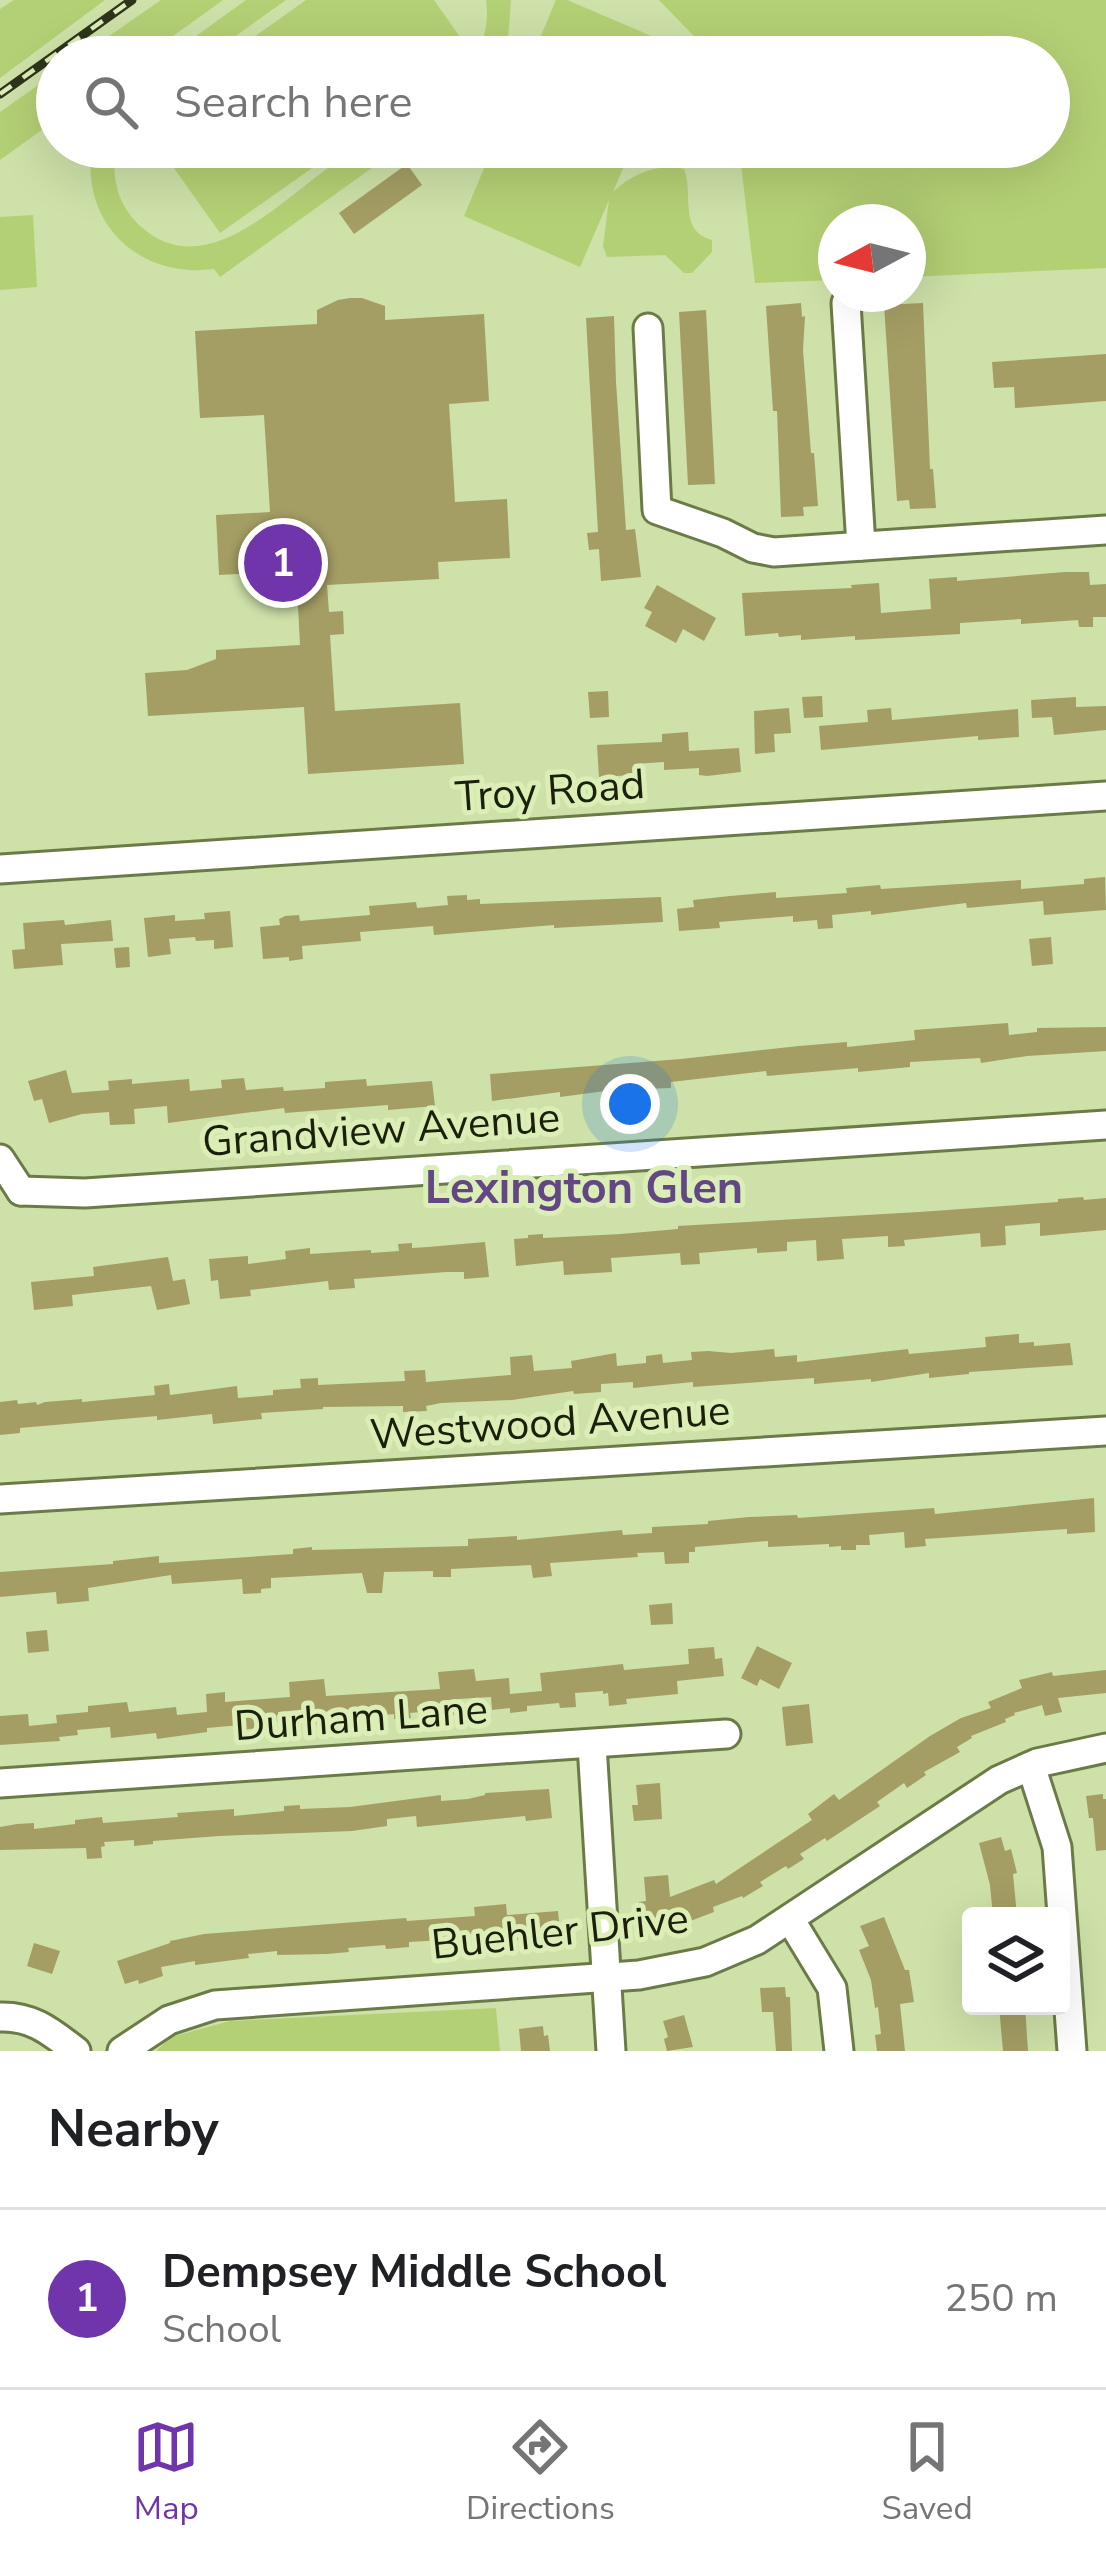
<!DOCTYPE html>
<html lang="en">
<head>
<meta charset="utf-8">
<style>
  :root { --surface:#fff; --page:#f6f6f6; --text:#202124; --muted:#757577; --line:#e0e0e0; --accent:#7035ab }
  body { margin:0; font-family:"Nunito Sans",sans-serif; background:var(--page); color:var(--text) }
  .controls { position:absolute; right:36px; bottom:36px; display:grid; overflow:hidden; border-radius:12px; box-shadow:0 12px 48px #0002 }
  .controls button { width:108px; height:108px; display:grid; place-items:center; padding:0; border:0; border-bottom:3px solid var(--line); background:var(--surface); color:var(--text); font:60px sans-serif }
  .compass { position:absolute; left:818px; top:204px; width:108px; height:108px; border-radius:50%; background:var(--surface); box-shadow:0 12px 48px #0002; rotate:263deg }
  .you { position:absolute; left:630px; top:1104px; width:42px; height:42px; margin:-30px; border:9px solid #fff; border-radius:50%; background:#1a73e8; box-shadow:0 0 0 18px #1a73e833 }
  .badge { display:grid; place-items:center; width:78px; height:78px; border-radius:50%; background:var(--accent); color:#fff; font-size:39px; font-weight:700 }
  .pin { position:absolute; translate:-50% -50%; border:6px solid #fff; box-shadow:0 3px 12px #0006 }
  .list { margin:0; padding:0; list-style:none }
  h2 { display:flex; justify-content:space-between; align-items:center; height:156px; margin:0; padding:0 48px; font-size:51px }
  h2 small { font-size:39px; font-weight:400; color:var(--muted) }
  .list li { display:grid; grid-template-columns:78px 1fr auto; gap:36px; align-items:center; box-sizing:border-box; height:180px; padding:0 48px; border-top:3px solid var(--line) }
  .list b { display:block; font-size:45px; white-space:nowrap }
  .list p { margin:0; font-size:39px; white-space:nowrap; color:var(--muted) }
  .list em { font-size:39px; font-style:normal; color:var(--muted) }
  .icon { flex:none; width:66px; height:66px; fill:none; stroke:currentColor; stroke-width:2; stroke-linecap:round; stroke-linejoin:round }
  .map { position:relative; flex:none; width:1106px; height:2051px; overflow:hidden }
  .search { position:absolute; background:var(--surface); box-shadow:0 12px 48px #0002; left:36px; right:36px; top:36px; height:132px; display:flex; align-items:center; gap:30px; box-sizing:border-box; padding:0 42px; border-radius:66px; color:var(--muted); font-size:45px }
  .sheet { height:336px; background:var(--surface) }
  nav { display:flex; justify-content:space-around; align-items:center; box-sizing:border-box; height:168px; border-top:3px solid var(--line); background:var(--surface); font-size:33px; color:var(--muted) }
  nav a { display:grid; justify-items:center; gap:6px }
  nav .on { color:var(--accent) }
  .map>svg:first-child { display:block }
  .green { fill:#b4d074 }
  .building { fill:#a49e64 }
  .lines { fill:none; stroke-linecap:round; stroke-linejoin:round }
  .minor-casing { stroke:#6b7b47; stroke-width:33 }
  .minor { stroke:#fff; stroke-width:27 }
  .rail-casing { stroke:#2d341b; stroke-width:9 }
  .rail { stroke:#dbeeb5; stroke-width:4.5; stroke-dasharray:14; stroke-linecap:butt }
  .labels { text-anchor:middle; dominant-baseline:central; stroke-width:10; stroke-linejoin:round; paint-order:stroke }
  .street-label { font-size:42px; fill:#1a200b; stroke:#dbeeb5 }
  .neighbourhood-label { font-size:45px; font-weight:bold; fill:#624784; stroke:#dbeeb5 }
</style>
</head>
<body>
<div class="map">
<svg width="1106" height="2051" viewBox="0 0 1106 2051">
  <rect width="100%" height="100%" fill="#cee1a8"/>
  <!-- green -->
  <g class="green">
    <path d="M14 0H105L0 78V9Z"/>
    <path d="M161 0H223L144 57H79Z"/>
    <path d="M246 0H286L206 57H167Z"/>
    <path d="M306 0H434L472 54 468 57H226Z"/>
    <path d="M486 0H511L508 40 502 57H475C485 38 489 21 486 0Z"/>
    <path d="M556 0H567L675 46 670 57H532Z"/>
    <path d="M659 0H1106V268L908 277V222H836V280L755 283 739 147H1049V57H714Z"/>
    <path d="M57 72V119L0 160V112Z"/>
    <path d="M92 147H116C111 176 117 203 138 224 211 294 295 181 356 150 368 144 387 147 401 147L220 277 214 269C139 279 80 223 92 147Z"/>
    <path d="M159 147H342L220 233Z"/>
    <path d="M493 147H632L613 192C632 174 658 163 684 169 694 195 678 231 712 240V252L692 273H684L665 255 607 257 603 246 609 200 580 267 464 216Z"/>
    <path d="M33 215 37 287 0 290V217Z"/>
    <path d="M496 2008 500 2051H156L171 2037 230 2021Z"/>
  </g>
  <!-- building -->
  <g class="building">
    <path d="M407 164 422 185 354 234 339 213Z"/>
    <path d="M350 298H362L385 306V320L484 314 489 401 449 404 455 502 507 499 510 558 438 562 439 579 327 585 329 612 343 611 344 634 330 635 335 711 460 703 464 764 308 774 304 707 148 716 145 673 187 670 216 659V650L300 645 297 587H293L292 571 219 575 216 515 270 512 264 415 200 418 195 331 317 324V310L338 300Z"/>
    <path d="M801 303 802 317 805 316 803 350 811 453H814L818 506 803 507 804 516 781 517 777 411H773L766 306Z"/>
    <path d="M923 303 930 469H933L936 508 910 509 909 500 897 501 884 305Z"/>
    <path d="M706 310 715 484 688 485 679 312Z"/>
    <path d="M614 316 616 382 626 530 635 529 641 577 601 581 599 549 589 550 587 533 598 532 586 318Z"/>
    <path d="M1106 354V401L1015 408 1014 387 994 388 992 362Z"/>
    <path d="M1065 572H1089L1090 585 1106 584V617H1093V627H1079L1078 620 1021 624V619L960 623V634L855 640V636L801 640V635L779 637 778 633 745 636 742 593 852 588 851 585 879 583 881 613 931 609 929 579 957 577V581Z"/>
    <path d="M657 585 716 618 704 641 683 629 676 643 645 626 652 612 644 608Z"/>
    <path d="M608 691 609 717 590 718 588 692Z"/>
    <path d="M822 696 823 717 804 718 802 697Z"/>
    <path d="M1076 697V707L1106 706V730L1054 735 1052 717 1032 718 1031 700Z"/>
    <path d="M789 708 791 733 774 734 775 752 755 754 754 711Z"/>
    <path d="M891 708 892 720 1018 709 1019 737 978 740V736L821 750 819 726 868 722 867 710Z"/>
    <path d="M688 732 689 751 739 748 741 772 707 776 699 775V768L664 770V762L634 764 635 775 599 777 597 745 662 742V734Z"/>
    <path d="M1105 877 1106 910 1044 915 1043 901 967 908 966 903 871 915V911L832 915 833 928 818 929 817 920 793 922V916L719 922 720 928 679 931 677 909 694 907 693 900 730 896 776 892V898L847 893 846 888 880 885 881 889 1021 880V889L1084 884V879Z"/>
    <path d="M467 895V900L480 899V904L661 897 663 922 554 928V925L434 935 433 926 360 932 361 941 302 946 303 959 289 961V957L263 959 260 927 280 925 279 919 285 916 299 915 300 921 370 915 369 906 416 902 417 908 448 905 447 896Z"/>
    <path d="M230 911 233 947 214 949V940L196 941 195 937 169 939 171 954 148 957 144 918 175 915V921L205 919 204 913Z"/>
    <path d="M64 920 65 925 111 920 113 941 61 944 63 965 14 969 12 950 25 949 23 923Z"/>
    <path d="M1051 937 1053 964 1032 966 1029 939Z"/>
    <path d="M129 947 130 967 116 968 114 948Z"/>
    <path d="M1008 1023 1009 1035 1037 1032V1028L1106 1027V1051L1027 1056 981 1063 980 1058 910 1062V1067L858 1072V1068L767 1076 766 1071 671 1082V1088L613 1090 560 1097V1092L492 1101 490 1074 681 1059 799 1046 847 1042V1047L915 1040 914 1030Z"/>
    <path d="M66 1070 72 1093 109 1090 108 1081 132 1079V1084L189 1079 190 1091 222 1088 221 1080 244 1078 246 1090 283 1087 284 1091 325 1088V1082L366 1079 367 1086 432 1081 435 1106 388 1110V1105L285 1113 284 1108 168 1123 167 1106 134 1109 135 1124 110 1125 109 1112 82 1114 49 1123 42 1099 34 1101 28 1081Z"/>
    <path d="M1083 1197 1084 1200 1106 1198V1230L1040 1236V1223L1005 1226 1006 1245 981 1247 980 1233 904 1240 905 1246 888 1247V1236L842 1239 844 1259 817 1261 816 1240 787 1242V1251L757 1253V1248L699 1253 700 1264 681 1265 680 1253 611 1258 612 1272 564 1275 563 1261 516 1266 514 1239 528 1238V1235L543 1234V1238L621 1234 678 1229V1226L919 1212 1058 1202V1199Z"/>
    <path d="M485 1242 489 1277 464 1279V1272H446L354 1279 355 1288 329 1290 328 1281 250 1290 251 1296 220 1299 218 1280 211 1281 209 1259 248 1256V1264L286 1259 285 1251 310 1248V1254L371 1250V1253L399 1251 398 1244 412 1243V1248L428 1247Z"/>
    <path d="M168 1257 173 1281 185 1279 190 1304 157 1310 151 1286 72 1295 73 1306 34 1310 31 1282 94 1276 93 1267Z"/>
    <path d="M1019 1334V1343L1034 1342V1346L1070 1343 1073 1365 969 1372V1374L929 1378V1373L871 1382V1379L814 1384V1378L693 1387V1382L633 1388V1382L601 1384V1392L574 1394 573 1391 512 1400 441 1403 426 1406 427 1411 403 1412V1406L323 1407V1409L261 1413 262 1419 213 1424 212 1414 157 1420V1416L20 1428V1433L0 1435V1402L17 1400 18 1404 36 1402 37 1405 45 1402 82 1399V1402L155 1395 154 1386 169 1384 170 1395 237 1386 238 1398 273 1395V1390L301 1388 300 1379 318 1378V1385L405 1381 404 1371 425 1370 426 1382 511 1375 510 1357 532 1355 534 1371 572 1368 571 1361 616 1353 617 1366 646 1363V1356L662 1354 663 1363 692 1360 691 1352 708 1351 731 1353 774 1349 775 1357 797 1355V1362L908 1349 909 1354 986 1347 985 1337Z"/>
    <path d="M1094 1498 1095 1532 1067 1534V1529L925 1539 926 1546 905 1548 904 1532 869 1535 870 1545H856V1550H841V1546L829 1547V1544L768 1547V1541L695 1547V1552H689V1563L665 1564 664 1552 637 1553 638 1557 550 1563 552 1576 533 1578 531 1565 451 1569V1577H433V1571L384 1572 382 1593H367L362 1573 271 1578V1588L261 1589V1593L243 1594 242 1579 172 1584 171 1575 88 1588 89 1601 57 1604 56 1592 0 1597V1572L113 1564V1561L159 1556V1563L293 1554V1549L312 1547V1550L468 1546V1539L517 1536V1540L622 1530 623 1535 652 1533V1527L708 1524V1521L749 1517 797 1515 798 1518 934 1508 935 1514Z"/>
    <path d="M672 1603 673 1624 651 1625 649 1605Z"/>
    <path d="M47 1630 49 1651 28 1653 26 1632Z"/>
    <path d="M757 1646 792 1663 779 1689 760 1679 757 1686 741 1678Z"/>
    <path d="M714 1647 715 1659 722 1658 724 1676 677 1681 678 1694 626 1699 627 1704 609 1706 608 1693 603 1694V1691L575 1693 576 1707 560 1708 559 1703 527 1706V1711L510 1713V1708L492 1710 491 1697 458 1699 459 1715 442 1716 441 1710 410 1713 411 1718 394 1719V1714L362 1717V1721L310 1725 309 1709 278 1712 279 1722 259 1724V1728L241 1730V1725L207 1728V1732L157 1739 156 1733 111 1738 110 1727 77 1730 78 1735 59 1737 60 1741 0 1745V1716L28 1714 29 1726 57 1723 56 1715 88 1712V1706L127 1702 129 1712 176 1707 177 1715 207 1712 206 1694 225 1692V1702L290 1697 289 1682 324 1679 326 1696 440 1689 438 1672 474 1669 476 1681 509 1678 510 1694 542 1691 540 1673 623 1664 624 1670 689 1664 688 1649Z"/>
    <path d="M1106 1670V1693L1058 1698 1062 1712 1045 1716 1042 1705 1014 1713 1015 1715 1005 1719 1006 1722 971 1736 972 1738 957 1747 960 1752 924 1772 926 1775 907 1788 904 1783 877 1802 880 1806 827 1841 825 1838 800 1854 804 1859 788 1869 786 1866 760 1882 763 1886 743 1898 742 1896 713 1907 714 1912 677 1926 657 1928V1922L641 1923 639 1902 646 1901 644 1877 668 1875 670 1897 714 1880 716 1884 812 1820 808 1814 834 1794 839 1800 930 1736 961 1718 991 1708 988 1702 1022 1688 1019 1680 1052 1672 1053 1676Z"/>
    <path d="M809 1704 813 1743 786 1746 782 1707Z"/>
    <path d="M660 1783 662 1819 634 1821 632 1805H638L636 1785Z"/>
    <path d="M549 1789 552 1818 526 1821 525 1816 417 1827 416 1816 387 1819V1826L352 1831 219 1836 153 1841V1844L134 1846V1840L104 1842 105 1846 101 1847 102 1858 87 1859 86 1848 0 1850V1827L17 1824 34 1823V1829L75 1824V1820L102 1817 103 1823 178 1817 177 1813 234 1809V1816L284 1811V1806L300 1805V1809L350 1807 441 1795V1801L468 1799 485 1795V1793Z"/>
    <path d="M1103 1794V1799H1106V1850L1096 1851 1093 1818H1089L1086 1796Z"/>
    <path d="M1001 1837 1005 1851 1011 1849 1017 1873 1013 1874 1017 1916H993L990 1885 979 1843Z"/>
    <path d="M506 1904 507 1915 558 1911 560 1933 541 1934V1938L491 1943 490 1933 459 1935V1945L443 1946 442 1940 409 1942V1947L386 1949 385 1945 348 1948 349 1952 327 1954 277 1955V1951L248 1954 249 1958 195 1965V1961L161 1967 163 1976 139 1984 138 1980 125 1984 117 1961 170 1943V1941L204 1934 406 1918 407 1921 475 1916 474 1907Z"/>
    <path d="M884 1917 905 1970H909L914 2002 900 2004 905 2051H877L875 2035 881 2034 878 2007 875 2008 871 1980 859 1950 869 1946 860 1926Z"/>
    <path d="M34 1943 60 1951 52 1974 27 1966Z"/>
    <path d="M785 1987 786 1997H790L792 2051H776L773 2012H762L760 1988Z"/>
    <path d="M999 2006H1025L1028 2051H1003Z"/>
    <path d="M684 2015 693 2047 667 2051 664 2039 668 2037 663 2021Z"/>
    <path d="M543 2026 544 2036 548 2035 550 2051H521L519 2029Z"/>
  </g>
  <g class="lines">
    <defs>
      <g id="minor">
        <path d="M846 303 861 546"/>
        <path d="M648 328 657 510 723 533 753 548 774 552 1106 530"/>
        <path d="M0 869 1106 796"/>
        <path d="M0 1159 21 1191"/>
        <path d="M21 1191 85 1193 1106 1125"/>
        <path d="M0 1499 1106 1431"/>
        <path d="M592 1745 611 2051"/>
        <path d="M1031 1766 1057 1847 1072 2051"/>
        <path d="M0 1783 726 1734"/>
        <path d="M790 1919 832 1988 839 2051"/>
        <path d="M0 2017C33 2016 51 2032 76 2051"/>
        <path d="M122 2051 169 2020 215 2005 639 1975 705 1962 757 1940 999 1780 1037 1763 1106 1748"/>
      </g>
    </defs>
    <!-- minor casing -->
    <use href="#minor" class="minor-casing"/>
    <!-- minor -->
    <use href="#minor" class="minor"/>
    <defs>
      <path id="rail" d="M0 94 132 0"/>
    </defs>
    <!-- rail casing -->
    <use href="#rail" class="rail-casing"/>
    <!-- rail -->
    <use href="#rail" class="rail"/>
  </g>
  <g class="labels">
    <!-- street labels -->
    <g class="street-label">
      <text transform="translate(550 791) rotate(-4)">Troy Road</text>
      <text transform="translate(381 1130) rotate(-4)">Grandview Avenue</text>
      <text transform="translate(550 1423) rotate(-4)">Westwood Avenue</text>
      <text transform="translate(361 1718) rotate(-4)">Durham Lane</text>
      <text transform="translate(560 1932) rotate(-6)">Buehler Drive</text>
    </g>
    <!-- neighbourhood labels -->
    <g class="neighbourhood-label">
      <text x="584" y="1188">Lexington Glen</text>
    </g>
  </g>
</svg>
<div class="controls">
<button><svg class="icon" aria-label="layers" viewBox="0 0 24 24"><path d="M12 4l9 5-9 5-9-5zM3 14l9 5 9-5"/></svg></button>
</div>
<svg class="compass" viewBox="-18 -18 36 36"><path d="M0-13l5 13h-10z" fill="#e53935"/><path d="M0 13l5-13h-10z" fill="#757577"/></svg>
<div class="you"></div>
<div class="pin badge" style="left:283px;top:563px">1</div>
<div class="search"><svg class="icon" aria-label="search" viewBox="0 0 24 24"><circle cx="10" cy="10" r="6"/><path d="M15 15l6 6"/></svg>Search here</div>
</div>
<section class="sheet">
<h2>Nearby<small></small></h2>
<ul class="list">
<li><span class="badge">1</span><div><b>Dempsey Middle School</b><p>School</p></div><em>250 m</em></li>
</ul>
</section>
<nav>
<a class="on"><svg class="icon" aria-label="map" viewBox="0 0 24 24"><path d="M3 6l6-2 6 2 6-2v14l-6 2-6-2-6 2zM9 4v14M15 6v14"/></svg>Map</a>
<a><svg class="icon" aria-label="directions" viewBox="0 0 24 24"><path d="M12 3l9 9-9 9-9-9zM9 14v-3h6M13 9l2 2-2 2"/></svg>Directions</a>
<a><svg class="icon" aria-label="saved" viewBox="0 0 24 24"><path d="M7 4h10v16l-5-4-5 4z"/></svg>Saved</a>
</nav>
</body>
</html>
